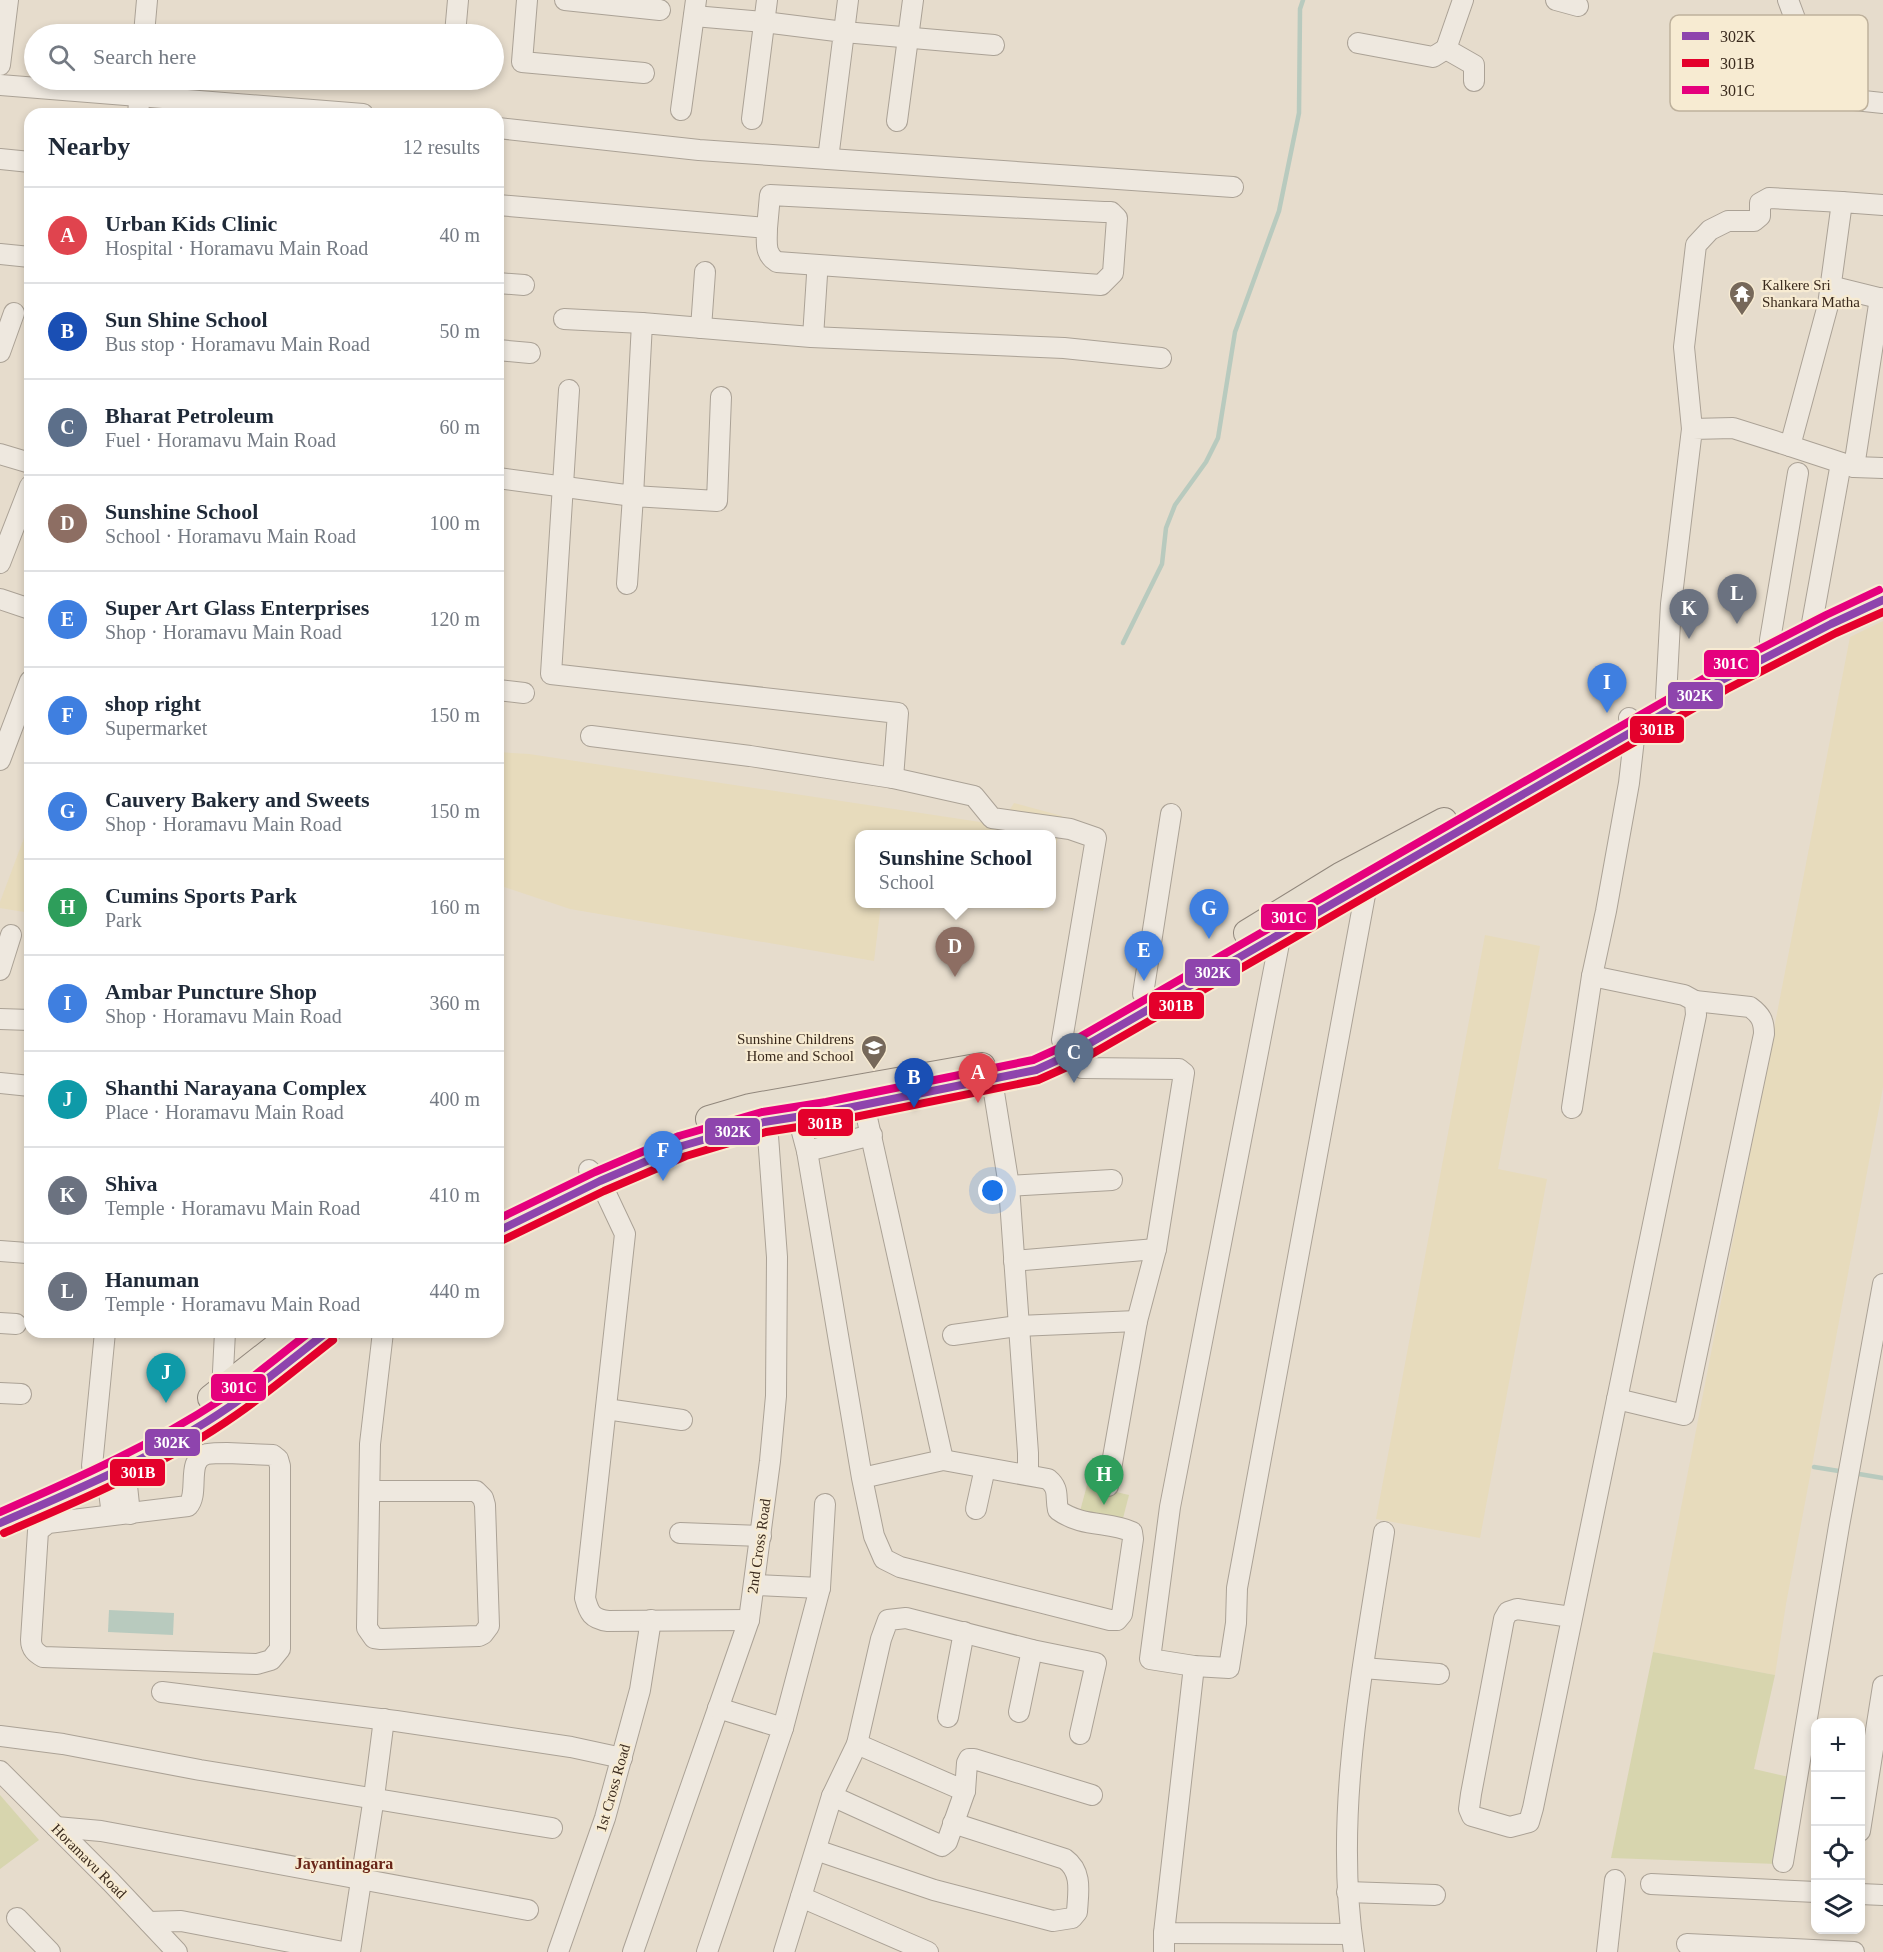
<!DOCTYPE html>
<html lang="en">
<head>
<meta charset="utf-8">
<style>
  :root { --surface:#fff; --page:#f6f6f7; --text:#1f2937; --muted:#747a83; --line:#e0e1e3; --accent:#1a73e8 }
  body { margin:0; font-family:Georgia,serif; background:var(--page); color:var(--text) }
  .controls { position:absolute; right:18px; bottom:18px; display:grid; overflow:hidden; border-radius:12px; box-shadow:0 3px 9px #0003 }
  .controls button { width:54px; height:54px; display:grid; place-items:center; padding:0; border:0; border-bottom:2px solid var(--line); background:var(--surface); color:var(--text); font:30px sans-serif }
  .you { position:absolute; left:993px; top:1191px; width:21px; height:21px; margin:-15px; border:4px solid #fff; border-radius:50%; background:#1a73e8; box-shadow:0 0 0 9px #1a73e833 }
  .badge { display:grid; place-items:center; width:39px; height:39px; border-radius:50%; background:var(--accent); color:#fff; font-size:20px; font-weight:700 }
  .pin { position:absolute; translate:-50% -50px; filter:drop-shadow(0 2px 3px #0008) }
  .pin::after { content:''; position:absolute; top:32px; width:21px; height:18px; background:inherit; clip-path:polygon(0 0,100% 0,50% 100%) }
  .popup { position:absolute; left:855px; top:830px; width:201px; height:78px; box-sizing:border-box; display:grid; place-content:center; border-radius:12px; background:var(--surface); filter:drop-shadow(0 2px 4px #0005); font-size:20px; white-space:nowrap; color:var(--muted) }
  .popup b { font-size:22px; color:var(--text) }
  .popup::after { content:''; position:absolute; left:50%; top:100%; margin-left:-12px; border:12px solid transparent; border-top-color:var(--surface) }
  .list { margin:0; padding:0; list-style:none }
  h2 { display:flex; justify-content:space-between; align-items:center; height:78px; margin:0; padding:0 24px; font-size:26px }
  h2 small { font-size:20px; font-weight:400; color:var(--muted) }
  .list li { display:grid; grid-template-columns:39px 1fr auto; gap:18px; align-items:center; box-sizing:border-box; height:96px; padding:0 24px; border-top:2px solid var(--line) }
  .list b { display:block; font-size:22px; white-space:nowrap }
  .list p { margin:0; font-size:20px; white-space:nowrap; color:var(--muted) }
  .list em { font-size:20px; font-style:normal; color:var(--muted) }
  .icon { flex:none; width:33px; height:33px; fill:none; stroke:currentColor; stroke-width:2; stroke-linecap:round; stroke-linejoin:round }
  .map { position:relative; flex:none; width:1883px; height:1952px; overflow:hidden }
  .search { position:absolute; background:var(--surface); box-shadow:0 3px 9px #0003; left:24px; top:24px; width:480px; height:66px; display:flex; align-items:center; gap:15px; box-sizing:border-box; padding:0 21px; border-radius:33px; color:var(--muted); font-size:22px }
  .panel { position:absolute; background:var(--surface); box-shadow:0 3px 9px #0003; left:24px; top:108px; width:480px; height:1230px; border-radius:18px }
  .map>svg:first-child { display:block }
  .farmland { fill:#e7dbbc }
  .green { fill:#d7d5ae }
  .water { fill:#b8cabe }
  .lines { fill:none; stroke-linecap:round; stroke-linejoin:round }
  .stream { stroke:#b8cabe; stroke-width:4.5 }
  .minor-casing { stroke:#aba296; stroke-width:22 }
  .major-casing { stroke:#91877c; stroke-width:28 }
  .minor { stroke:#eee8df; stroke-width:20 }
  .major { stroke:#e6decf; stroke-width:26 }
  .bus-1-casing { stroke:#f7ebd2; stroke-width:12 }
  .bus-2-casing { stroke:#f7ebd2; stroke-width:12 }
  .bus-3-casing { stroke:#f7ebd2; stroke-width:12 }
  .bus-1 { stroke:#8e44ad; stroke-width:8 }
  .bus-2 { stroke:#e4002b; stroke-width:8 }
  .bus-3 { stroke:#e5007d; stroke-width:8 }
  .labels { text-anchor:middle; dominant-baseline:central; stroke-width:4.5; stroke-linejoin:round; paint-order:stroke }
  .poi-label { font-size:15px; fill:#3a2a1d; stroke:#f7ebd2; text-anchor:start }
  .street-label { font-size:15px; fill:#3a2a1d; stroke:#f7ebd2 }
  .neighbourhood-label { font-size:16px; font-weight:bold; fill:#6a271a; stroke:#f7ebd2 }
  .key { fill:#f7ebd2; stroke:#beb19c; stroke-width:1.5 }
  .key-label { font-size:16px; fill:#3a2a1d }
  .line-badge { stroke:#f7ebd2; stroke-width:2 }
  .badge-label { font-size:16px; text-anchor:middle; font-weight:bold; fill:#fff }
</style>
</head>
<body>
<div class="map">
<svg width="1883" height="1952" viewBox="0 0 1883 1952">
  <rect width="100%" height="100%" fill="#e6dccc"/>
  <!-- farmland -->
  <g class="farmland">
    <path d="M1883 621V1087L1786 1604 1775 1675 1653 1652 1850 637Z"/>
    <path d="M498 752 529 754 1000 825 1014 803 1062 816 1051 871V834H859V904H881L874 961 570 909 498 885Z"/>
    <path d="M30 822V913L0 908V902Z"/>
    <path d="M996 904H1045L1043 911Z"/>
    <path d="M1485 935 1540 946 1498 1169 1547 1179 1480 1538 1376 1519Z"/>
  </g>
  <!-- green -->
  <g class="green">
    <path d="M1087 1485 1129 1495 1121 1526 1079 1515Z"/>
    <path d="M1653 1652 1775 1675 1754 1769 1789 1777 1777 1864 1611 1858Z"/>
    <path d="M0 1795 39 1840 0 1869Z"/>
  </g>
  <!-- water -->
  <path class="water" d="M109 1610 174 1613 173 1635 108 1632Z"/>
  <g class="lines">
    <!-- stream -->
    <g class="stream">
      <path d="M1123 643 1162 564 1166 528 1175 505 1206 462 1218 438 1235 332 1279 211 1299 113 1300 9 1303 0"/>
      <path d="M1814 1467 1845 1472"/>
      <path d="M1853 1473 1883 1478"/>
    </g>
    <defs>
      <g id="minor">
        <path d="M527 0 522 62 644 73"/>
        <path d="M565 0 660 10"/>
        <path d="M848 0 844 32 994 45"/>
        <path d="M1556 0 1578 6"/>
        <path d="M1788 0 1797 24 1813 41 1815 48 1818 85 1826 97 1883 103"/>
        <path d="M694 16 764 22 844 32 828 159"/>
        <path d="M144 34 147 0"/>
        <path d="M455 34 458 0"/>
        <path d="M1358 43 1433 57 1446 49"/>
        <path d="M1446 49 1463 0"/>
        <path d="M1446 49 1474 65V81"/>
        <path d="M0 65 8 0"/>
        <path d="M1698 81 1752 92H1822"/>
        <path d="M0 85 363 114"/>
        <path d="M681 110 696 0"/>
        <path d="M138 114 141 80"/>
        <path d="M752 119 767 0"/>
        <path d="M897 121 913 0"/>
        <path d="M498 128 699 150 1233 187"/>
        <path d="M0 159 30 162"/>
        <path d="M498 205 767 228 770 195 1104 212H1111L1117 218 1113 273 1101 285 777 262C764 254 767 242 767 228"/>
        <path d="M1883 205 1842 202 1828 305 1790 446 1854 467 1883 468"/>
        <path d="M0 254 30 257"/>
        <path d="M498 283 524 285"/>
        <path d="M1830 286 1883 299"/>
        <path d="M564 319 642 323"/>
        <path d="M701 328 705 272"/>
        <path d="M813 337 817 275"/>
        <path d="M498 350 530 353"/>
        <path d="M0 352 14 313"/>
        <path d="M569 390 551 674 898 713 893 778 750 756 591 736"/>
        <path d="M1692 429 1684 347 1696 245 1710 230 1728 221H1754L1760 216V203L1769 198 1842 202"/>
        <path d="M0 454 30 463"/>
        <path d="M1854 467 1880 298"/>
        <path d="M498 478 633 496 642 323 811 337 1064 348 1161 358"/>
        <path d="M0 563 30 486"/>
        <path d="M627 584 633 496 717 501 721 397"/>
        <path d="M0 599 30 609"/>
        <path d="M1810 634 1841 463"/>
        <path d="M1770 655V640L1798 473"/>
        <path d="M498 690 524 693"/>
        <path d="M1666 697 1671 604 1692 429 1733 428 1790 446"/>
        <path d="M0 760 30 681"/>
        <path d="M893 778 974 796 992 818 1070 829 1096 838 1062 1040 1082 1068 1179 1069 1184 1073 1156 1249 1137 1321 1108 1486"/>
        <path d="M1281 933 1170 1507 1150 1659 1194 1666 1229 1668 1236 1623 1237 1588 1367 884 1361 876"/>
        <path d="M0 970 11 935"/>
        <path d="M1143 994 1171 814"/>
        <path d="M0 1019 30 1020"/>
        <path d="M992 1080 1009 1186 1028 1453V1475"/>
        <path d="M0 1083 30 1086"/>
        <path d="M861 1091 943 1460"/>
        <path d="M1572 1108 1592 976"/>
        <path d="M798 1117 807 1151 862 1478 874 1536 884 1559 900 1567 1110 1620H1117L1122 1614 1133 1539 1132 1532C1109 1521 1083 1528 1058 1510 1055 1496 1060 1489 1048 1479L943 1460 862 1478"/>
        <path d="M807 1151 872 1135"/>
        <path d="M589 1170 600 1181 625 1234 585 1598C589 1613 592 1619 608 1621L749 1620"/>
        <path d="M1009 1186 1112 1180"/>
        <path d="M0 1251 27 1253"/>
        <path d="M1014 1261 1156 1249"/>
        <path d="M0 1323 16 1324"/>
        <path d="M953 1335 1018 1326 1137 1321"/>
        <path d="M0 1393 21 1394"/>
        <path d="M223 1398 222 1391 225 1332"/>
        <path d="M1617 1399 1684 1415 1764 1034C1764 1021 1761 1015 1750 1007L1695 1001"/>
        <path d="M606 1409 682 1420"/>
        <path d="M227 1453 273 1455 278 1459 280 1466V1649L271 1660 257 1664 43 1657C36 1653 31 1649 31 1640L38 1531 48 1523 188 1506C200 1493 185 1459 207 1454 213 1453 221 1453 227 1453Z"/>
        <path d="M92 1466 105 1332"/>
        <path d="M125 1467 130 1514"/>
        <path d="M107 1476 112 1515"/>
        <path d="M370 1491H476L483 1498 485 1505 489 1626 483 1634 479 1636 381 1639 374 1638 367 1628 370 1444 383 1332"/>
        <path d="M976 1509 985 1468"/>
        <path d="M680 1533 761 1536"/>
        <path d="M754 1585 820 1588"/>
        <path d="M1571 1617 1517 1609 1508 1612 1504 1619 1471 1794 1469 1809 1472 1816 1510 1827 1529 1822 1533 1808 1696 1015 1695 1001 1684 995 1592 976 1606 911 1629 783 1635 730 1629 718"/>
        <path d="M1194 1666 1164 1933 1351 1934"/>
        <path d="M1363 1668 1439 1674"/>
        <path d="M162 1692 396 1721 571 1747 622 1758"/>
        <path d="M1019 1712 1032 1650"/>
        <path d="M948 1717 964 1632"/>
        <path d="M783 1728 820 1588 825 1504"/>
        <path d="M0 1736 63 1744 200 1770 552 1828"/>
        <path d="M857 1744 965 1791 967 1763 969 1759H974L1092 1795"/>
        <path d="M0 1771 111 1882 177 1952"/>
        <path d="M832 1796 942 1846 947 1842 965 1791"/>
        <path d="M56 1827 101 1831 528 1910"/>
        <path d="M1860 1831 1883 1686"/>
        <path d="M816 1850 934 1890 1053 1921 1072 1918 1077 1912C1078 1893 1083 1872 1065 1859L953 1823"/>
        <path d="M1783 1862 1839 1526 1883 1284"/>
        <path d="M1651 1884 1816 1892"/>
        <path d="M1347 1892 1435 1895"/>
        <path d="M1860 1894 1883 1895"/>
        <path d="M801 1897 928 1952"/>
        <path d="M17 1918 50 1952"/>
        <path d="M149 1922 181 1921 343 1952"/>
        <path d="M1164 1933V1952"/>
        <path d="M1687 1944 1854 1952"/>
        <path d="M350 1952 374 1797 384 1719"/>
        <path d="M558 1952 605 1818 640 1690 651 1620"/>
        <path d="M633 1952 749 1620 770 1461 776 1396 777 1257 768 1136 764 1122"/>
        <path d="M707 1952 783 1728 718 1708"/>
        <path d="M784 1952 832 1796 857 1744 881 1639 888 1620 906 1618 1032 1650 1096 1663 1080 1734"/>
        <path d="M1354 1952C1333 1812 1363 1670 1384 1532"/>
        <path d="M1607 1952 1615 1880"/>
      </g>
      <g id="major">
        <path d="M1247 933 1340 876 1444 821"/>
        <path d="M709 1119 750 1107 982 1066"/>
        <path d="M498 1231 600 1181 682 1146 764 1122 828 1112 992 1080 1036 1070 1071 1054 1722 680 1831 624 1883 600"/>
        <path d="M211 1398 295 1332"/>
        <path d="M0 1523 91 1484 174 1441 229 1407 327 1332"/>
      </g>
    </defs>
    <!-- minor casing -->
    <use href="#minor" class="minor-casing"/>
    <!-- major casing -->
    <use href="#major" class="major-casing"/>
    <!-- minor -->
    <use href="#minor" class="minor"/>
    <!-- major -->
    <use href="#major" class="major"/>
    <defs>
      <g id="bus-1">
        <path d="M498 1231 600 1181 682 1146 764 1122 828 1112 1036 1070 1071 1054 1722 680 1831 624 1883 600"/>
        <path d="M0 1523C78 1489 158 1456 229 1407 263 1384 294 1357 327 1332"/>
      </g>
      <g id="bus-2">
        <path d="M503 1240 604 1191 686 1156 766 1132 830 1122 1038 1080 1076 1063 1727 689 1836 633 1883 612"/>
        <path d="M4 1533C83 1499 165 1465 236 1415 269 1392 301 1365 333 1340"/>
      </g>
      <g id="bus-3">
        <path d="M498 1219 595 1172 679 1136 762 1112 826 1102 1033 1060 1066 1045 1717 671 1826 615 1879 590"/>
        <path d="M0 1512C76 1479 152 1445 222 1399 252 1379 281 1354 310 1332"/>
      </g>
    </defs>
    <!-- bus-1 casing -->
    <use href="#bus-1" class="bus-1-casing"/>
    <!-- bus-2 casing -->
    <use href="#bus-2" class="bus-2-casing"/>
    <!-- bus-3 casing -->
    <use href="#bus-3" class="bus-3-casing"/>
    <!-- bus-1 -->
    <use href="#bus-1" class="bus-1"/>
    <!-- bus-2 -->
    <use href="#bus-2" class="bus-2"/>
    <!-- bus-3 -->
    <use href="#bus-3" class="bus-3"/>
  </g>
  <!-- icons -->
  <defs>
    <symbol id="temple-pin" viewBox="-11 -11 22 30"><path d="M0 17L-7.5 6A9.5 9.5 0 1 1 7.5 6Z" fill="#76685a" stroke="#f7ebd2"/><path d="M0-6L5-2H3V0L6.5 2.5H4V6H1.5V3h-3V6H-4V2.5H-6.5L-3 0V-2H-5Z" fill="#fff"/></symbol>
    <symbol id="school-pin" viewBox="-11 -11 22 30"><path d="M0 17L-7.5 6A9.5 9.5 0 1 1 7.5 6Z" fill="#76685a" stroke="#f7ebd2"/><path d="M0-5L7-2L0 1L-7-2ZM-4 1L0 2.5L4 1V4Q0 6-4 4Z" fill="#fff"/></symbol>
  </defs>
  <g fill-rule="evenodd">
    <use href="#temple-pin" x="1727" y="279" width="30" height="40"/>
    <use href="#school-pin" x="859" y="1033" width="30" height="40"/>
  </g>
  <g class="labels">
    <!-- poi labels -->
    <g class="poi-label">
      <text x="1762" y="285">Kalkere Sri<tspan x="1762" dy="17">Shankara Matha</tspan></text>
      <text x="854" y="1039" text-anchor="end">Sunshine Childrens<tspan x="854" dy="17">Home and School</tspan></text>
    </g>
    <!-- street labels -->
    <g class="street-label">
      <text transform="translate(759 1546) rotate(-82)">2nd Cross Road</text>
      <text transform="translate(613 1788) rotate(-74)">1st Cross Road</text>
      <text transform="translate(89 1861) rotate(45)">Horamavu Road</text>
    </g>
    <!-- neighbourhood labels -->
    <g class="neighbourhood-label">
      <text x="344" y="1863">Jayantinagara</text>
    </g>
  </g>
  <!-- legend -->
  <rect x="1670" y="15" width="198" height="96" rx="9" class="key"/>
  <rect x="1682" y="32" width="27" height="8" fill="#8e44ad"/>
  <rect x="1682" y="59" width="27" height="8" fill="#e4002b"/>
  <rect x="1682" y="86" width="27" height="8" fill="#e5007d"/>
  <g class="key-label">
    <text x="1720" y="42">302K</text>
    <text x="1720" y="69">301B</text>
    <text x="1720" y="96">301C</text>
  </g>
  <g class="line-badge">
    <rect x="1703" y="649" width="57" height="29" rx="6" fill="#e5007d"/>
    <rect x="1667" y="681" width="57" height="29" rx="6" fill="#8e44ad"/>
    <rect x="1629" y="715" width="56" height="29" rx="6" fill="#e4002b"/>
    <rect x="1260" y="903" width="57" height="28" rx="6" fill="#e5007d"/>
    <rect x="1184" y="958" width="57" height="29" rx="6" fill="#8e44ad"/>
    <rect x="1148" y="991" width="57" height="29" rx="6" fill="#e4002b"/>
    <rect x="797" y="1108" width="57" height="29" rx="6" fill="#e4002b"/>
    <rect x="704" y="1117" width="57" height="29" rx="6" fill="#8e44ad"/>
    <rect x="210" y="1373" width="57" height="29" rx="6" fill="#e5007d"/>
    <rect x="144" y="1428" width="57" height="29" rx="6" fill="#8e44ad"/>
    <rect x="109" y="1458" width="57" height="29" rx="6" fill="#e4002b"/>
  </g>
  <g class="badge-label">
    <text x="1731" y="669">301C</text>
    <text x="1695" y="701">302K</text>
    <text x="1657" y="735">301B</text>
    <text x="1289" y="923">301C</text>
    <text x="1213" y="978">302K</text>
    <text x="1176" y="1011">301B</text>
    <text x="825" y="1129">301B</text>
    <text x="733" y="1137">302K</text>
    <text x="239" y="1393">301C</text>
    <text x="172" y="1448">302K</text>
    <text x="138" y="1478">301B</text>
  </g>
</svg>
<div class="controls">
<button>+</button>
<button>−</button>
<button><svg class="icon" aria-label="locate" viewBox="0 0 24 24"><circle cx="12" cy="12" r="6"/><path d="M12 2v4M12 18v4M2 12h4M18 12h4"/></svg></button>
<button><svg class="icon" aria-label="layers" viewBox="0 0 24 24"><path d="M12 4l9 5-9 5-9-5zM3 14l9 5 9-5"/></svg></button>
</div>
<div class="you"></div>
<div class="pin badge" style="left:978px;top:1103px;background:#e0444e">A</div>
<div class="pin badge" style="left:914px;top:1108px;background:#1a4fb4">B</div>
<div class="pin badge" style="left:1074px;top:1083px;background:#5c6f8a">C</div>
<div class="pin badge" style="left:955px;top:977px;background:#8d6e63">D</div>
<div class="popup"><b>Sunshine School</b>School</div>
<div class="pin badge" style="left:1144px;top:981px;background:#3f7fe0">E</div>
<div class="pin badge" style="left:663px;top:1181px;background:#3f7fe0">F</div>
<div class="pin badge" style="left:1209px;top:939px;background:#3f7fe0">G</div>
<div class="pin badge" style="left:1104px;top:1505px;background:#2e9e5b">H</div>
<div class="pin badge" style="left:1607px;top:713px;background:#3f7fe0">I</div>
<div class="pin badge" style="left:166px;top:1403px;background:#0f9aa8">J</div>
<div class="pin badge" style="left:1689px;top:639px;background:#6b7280">K</div>
<div class="pin badge" style="left:1737px;top:624px;background:#6b7280">L</div>
<div class="search"><svg class="icon" aria-label="search" viewBox="0 0 24 24"><circle cx="10" cy="10" r="6"/><path d="M15 15l6 6"/></svg>Search here</div>
<section class="panel">
<h2>Nearby<small>12 results</small></h2>
<ul class="list">
<li><span class="badge" style="background:#e0444e">A</span><div><b>Urban Kids Clinic</b><p>Hospital · Horamavu Main Road</p></div><em>40 m</em></li>
<li><span class="badge" style="background:#1a4fb4">B</span><div><b>Sun Shine School</b><p>Bus stop · Horamavu Main Road</p></div><em>50 m</em></li>
<li><span class="badge" style="background:#5c6f8a">C</span><div><b>Bharat Petroleum</b><p>Fuel · Horamavu Main Road</p></div><em>60 m</em></li>
<li><span class="badge" style="background:#8d6e63">D</span><div><b>Sunshine School</b><p>School · Horamavu Main Road</p></div><em>100 m</em></li>
<li><span class="badge" style="background:#3f7fe0">E</span><div><b>Super Art Glass Enterprises</b><p>Shop · Horamavu Main Road</p></div><em>120 m</em></li>
<li><span class="badge" style="background:#3f7fe0">F</span><div><b>shop right</b><p>Supermarket</p></div><em>150 m</em></li>
<li><span class="badge" style="background:#3f7fe0">G</span><div><b>Cauvery Bakery and Sweets</b><p>Shop · Horamavu Main Road</p></div><em>150 m</em></li>
<li><span class="badge" style="background:#2e9e5b">H</span><div><b>Cumins Sports Park</b><p>Park</p></div><em>160 m</em></li>
<li><span class="badge" style="background:#3f7fe0">I</span><div><b>Ambar Puncture Shop</b><p>Shop · Horamavu Main Road</p></div><em>360 m</em></li>
<li><span class="badge" style="background:#0f9aa8">J</span><div><b>Shanthi Narayana Complex</b><p>Place · Horamavu Main Road</p></div><em>400 m</em></li>
<li><span class="badge" style="background:#6b7280">K</span><div><b>Shiva</b><p>Temple · Horamavu Main Road</p></div><em>410 m</em></li>
<li><span class="badge" style="background:#6b7280">L</span><div><b>Hanuman</b><p>Temple · Horamavu Main Road</p></div><em>440 m</em></li>
</ul>
</section>
</div>
</body>
</html>
